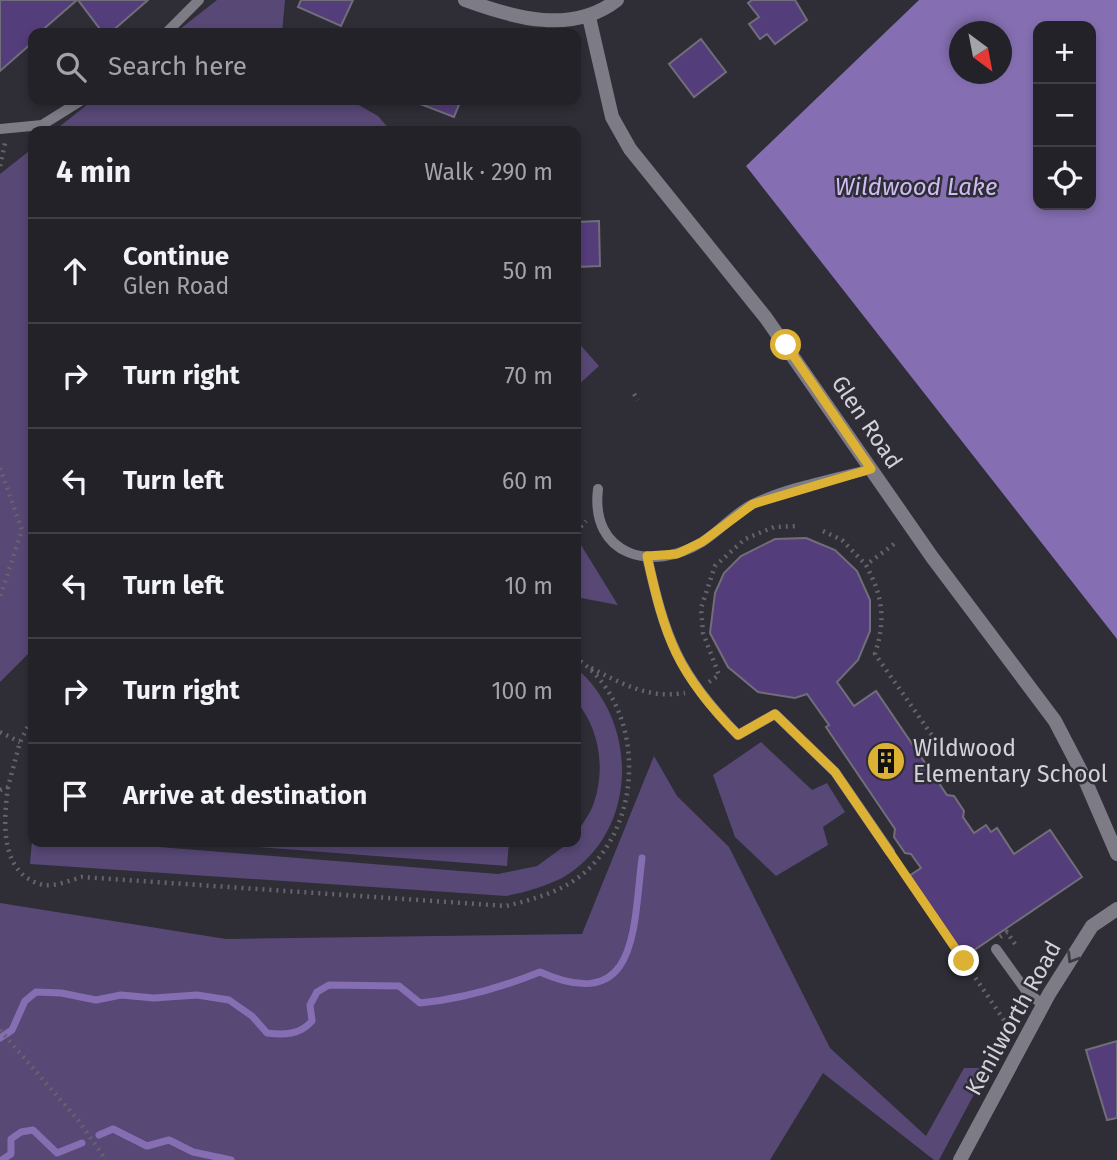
<!DOCTYPE html>
<html lang="en">
<head>
<meta charset="utf-8">
<style>
  :root { --surface:#232228; --page:#2b2a30; --text:#f1f3f6; --muted:#a3a4a8; --line:#403f45 }
  body { margin:0; font-family:"Fira Sans",sans-serif; background:var(--page); color:var(--text) }
  .controls { position:absolute; right:21px; top:21px; display:grid; overflow:hidden; border-radius:14px; box-shadow:0 4px 10px #0003 }
  .controls button { width:63px; height:63px; display:grid; place-items:center; padding:0; border:0; border-bottom:2px solid var(--line); background:var(--surface); color:var(--text); font:35px sans-serif }
  .compass { position:absolute; left:949px; top:21px; width:63px; height:63px; border-radius:50%; background:var(--surface); box-shadow:0 4px 10px #0003; rotate:148deg }
  .stop { position:absolute; width:21px; height:21px; margin:-16px; border:5px solid #ddb133; border-radius:50%; background:#fff }
  .stop.end { background:#ddb133; border-color:#fff; box-shadow:0 2px 7px #0008 }
  .list { margin:0; padding:0; list-style:none }
  h2 { display:flex; justify-content:space-between; align-items:center; height:91px; margin:0; padding:0 28px; font-size:30px }
  h2 small { font-size:23px; font-weight:400; color:var(--muted) }
  .list li { display:grid; grid-template-columns:46px 1fr auto; gap:21px; align-items:center; box-sizing:border-box; height:105px; padding:0 28px; border-top:2px solid var(--line) }
  .list b { display:block; font-size:26px; white-space:nowrap }
  .list p { margin:0; font-size:23px; white-space:nowrap; color:var(--muted) }
  .list em { font-size:23px; font-style:normal; color:var(--muted) }
  .icon { flex:none; width:38px; height:38px; fill:none; stroke:currentColor; stroke-width:2; stroke-linecap:round; stroke-linejoin:round }
  .map { position:relative; flex:none; width:1117px; height:1160px; overflow:hidden }
  .search { position:absolute; background:var(--surface); box-shadow:0 4px 10px #0003; left:28px; top:28px; width:553px; height:77px; display:flex; align-items:center; gap:18px; box-sizing:border-box; padding:0 24px; border-radius:14px; color:var(--muted); font-size:26px }
  .panel { position:absolute; background:var(--surface); box-shadow:0 4px 10px #0003; left:28px; top:126px; width:553px; height:721px; border-radius:14px }
  .map>svg:first-child { display:block }
  .green { fill:#574876 }
  .water { fill:#856fb2; fill-rule:evenodd }
  .lines { fill:none; stroke-linecap:round; stroke-linejoin:round }
  .stream { stroke:#856fb2; stroke-width:7 }
  .building { fill:#543d7b; stroke:#716e79; stroke-width:2 }
  .path { stroke:#65636b; stroke-width:4.5; stroke-dasharray:2 5; stroke-linecap:butt }
  .lane { stroke:#7d7b85; stroke-width:10 }
  .street { stroke:#7d7b85; stroke-width:14 }
  .oneway { stroke:#3b3942 }
  .route { stroke:#ddb133; stroke-width:9 }
  .labels { text-anchor:middle; dominant-baseline:central; stroke-width:5; stroke-linejoin:round; paint-order:stroke }
  .street-label { font-size:23px; fill:#d3d2d8; stroke:#2f2d36 }
  .poi-label { font-size:23px; fill:#d3d2d8; stroke:#2f2d36; text-anchor:start }
  .water-label { font-size:24px; font-style:italic; fill:#cdbcf4; stroke:#2f2d36 }
</style>
</head>
<body>
<div class="map">
<svg width="1117" height="1160" viewBox="0 0 1117 1160">
  <rect width="100%" height="100%" fill="#2f2d36"/>
  <!-- green -->
  <g class="green">
    <path d="M217 0H285L282 33H175Z"/>
    <path d="M93 100H350L378 116 391 131H54Z"/>
    <path d="M33 148V649L0 682V174Z"/>
    <path d="M576 340 599 366 576 387Z"/>
    <path d="M576 537 618 605 576 597Z"/>
    <path d="M576 668C640 722 639 834 562 878 544 887 526 892 506 896L30 864 33 829V842H137L159 847 498 874 537 866 570 842H576C576 830 587 819 592 808 606 773 601 730 576 701Z"/>
    <path d="M761 742 812 790 827 783 845 812 823 827 828 845 776 876 735 837 713 775Z"/>
    <path d="M654 756 677 796 729 847 830 1048 926 1136 964 1068H988L939 1160H934L823 1073 770 1160H0V903L226 939 582 934Z"/>
    <path d="M193 842H509L507 866Z"/>
  </g>
  <!-- water -->
  <path class="water" d="M919 0H1117V639L746 166ZM1038 26H1091V205H1038ZM960 32H1002V74H960Z"/>
  <g class="lines">
    <!-- stream -->
    <g class="stream">
      <path d="M0 1038 12 1030 25 1001 36 992 61 993 96 1000 121 995 154 998 197 995 229 1000 252 1016 267 1033C284 1035 300 1035 312 1021L310 1005 317 992 329 985 399 986 420 1003C463 999 500 988 540 972 639 1016 633 927 642 858"/>
      <path d="M99 1135 113 1129 147 1146 169 1140 193 1152 231 1160"/>
      <path d="M2 1160 11 1154V1139L21 1132 33 1130 57 1153 82 1143"/>
    </g>
  </g>
  <!-- building -->
  <g class="building">
    <path d="M0 0H77L39 33H33V42L0 71Z"/>
    <path d="M78 0H148L110 33H103Z"/>
    <path d="M301 0H353L341 26 298 7Z"/>
    <path d="M752 0H795L807 20 775 44 767 34 760 39 749 24 759 17 748 3Z"/>
    <path d="M701 39 726 72 694 97 669 64Z"/>
    <path d="M410 100H461L454 117Z"/>
    <path d="M599 221 600 266 576 267V222Z"/>
    <path d="M806 538 835 550 857 571 870 600V631L858 660 837 682 854 706 876 691 947 795 954 796 964 811 963 817 974 833 986 825 991 832 997 828 1014 854 1050 830 1082 877 964 957 909 876 921 868 911 854 905 853 894 837 895 829 826 727 829 725 807 694 795 698 758 692 728 667 710 633 715 593 724 573 741 556 775 539Z"/>
    <path d="M1117 1041V1118L1107 1120 1086 1050Z"/>
  </g>
  <g class="lines">
    <!-- path -->
    <g class="path">
      <path d="M0 166 5 143"/>
      <path d="M634 394 638 400"/>
      <path d="M0 468 22 530 0 597"/>
      <path d="M823 531 842 540 866 565"/>
      <path d="M576 532 586 521"/>
      <path d="M894 544 866 565C883 597 886 619 875 654L943 751"/>
      <path d="M591 668C623 684 648 699 685 693"/>
      <path d="M709 682 719 675 703 633 701 608 715 566 745 539 774 527 799 526"/>
      <path d="M0 732 20 742"/>
      <path d="M8 787C3 824 0 874 43 885 54 887 71 880 82 877L506 906C530 900 554 894 575 880 646 831 648 706 576 658"/>
      <path d="M0 790 8 787 20 742 33 716"/>
      <path d="M897 862 1012 1032"/>
      <path d="M1000 937 1007 932 1015 944"/>
      <path d="M964 961 981 950"/>
      <path d="M0 1030 78 1120 106 1160"/>
    </g>
    <!-- lane -->
    <g class="lane">
      <path d="M166 33 199 0"/>
      <path d="M0 129 42 125 82 100"/>
      <path d="M598 489C590 556 652 573 702 542 720 531 734 513 753 504 789 487 833 479 871 469"/>
      <path d="M647 556C665 638 678 674 738 735L775 714 835 772 890 852"/>
      <path d="M996 949 1027 992 1043 1005"/>
    </g>
    <!-- street -->
    <g class="street">
      <path d="M465 0C514 18 572 35 617 0"/>
      <path d="M589 17 612 117 630 149 766 318 932 557 1055 721 1082 773 1117 854"/>
      <path d="M960 1160 1049 994 1092 926 1117 909"/>
    </g>
  </g>
  <!-- one-way arrows -->
  <defs><path id="oneway-chevron" d="M-2-3.5L2.5 0L-2 3.5" fill="none" stroke-width="1.6" stroke-linecap="round" stroke-linejoin="round" transform="scale(1.75)"/></defs>
  <use class="oneway" href="#oneway-chevron" transform="translate(1072 958) rotate(122)"/>
  <g class="lines">
    <!-- route -->
    <path class="route" d="M786 345 871 469 753 504 702 542 677 554 647 556C665 638 677 674 738 735L775 714 835 772 964 961"/>
  </g>
  <!-- icons -->
  <defs>
    <symbol id="building-disc" viewBox="-11 -11 22 22"><circle r="9.5" fill="#ddb133" stroke="#2f2d36"/><path d="M-4-6H4V6H1V3H-1V6H-4ZM-2.5-4.3h1.7v1.8h-1.7ZM.8-4.3h1.7v1.8H.8ZM-2.5-1h1.7V.8h-1.7ZM.8-1h1.7V.8H.8Z" fill="#111"/></symbol>
  </defs>
  <g fill-rule="evenodd">
    <use href="#building-disc" x="864" y="739" width="44" height="44"/>
  </g>
  <g class="labels">
    <!-- street labels -->
    <g class="street-label">
      <text transform="translate(867 422) rotate(56)">Glen Road</text>
      <text transform="translate(1013 1018) rotate(-61)">Kenilworth Road</text>
    </g>
    <!-- poi labels -->
    <g class="poi-label">
      <text x="913" y="748">Wildwood<tspan x="913" dy="26">Elementary School</tspan></text>
    </g>
    <!-- water labels -->
    <g class="water-label">
      <text x="916" y="187">Wildwood Lake</text>
    </g>
  </g>
</svg>
<div class="controls">
<button>+</button>
<button>−</button>
<button><svg class="icon" aria-label="locate" viewBox="0 0 24 24"><circle cx="12" cy="12" r="6"/><path d="M12 2v4M12 18v4M2 12h4M18 12h4"/></svg></button>
</div>
<svg class="compass" viewBox="-18 -18 36 36"><path d="M0-13l5 13h-10z" fill="#e53935"/><path d="M0 13l5-13h-10z" fill="#a3a4a8"/></svg>
<div class="stop" style="left:786px;top:345px"></div>
<div class="stop end" style="left:964px;top:961px"></div>
<div class="search"><svg class="icon" aria-label="search" viewBox="0 0 24 24"><circle cx="10" cy="10" r="6"/><path d="M15 15l6 6"/></svg>Search here</div>
<section class="panel">
<h2>4 min<small>Walk · 290 m</small></h2>
<ul class="list">
<li><svg class="icon" aria-label="ahead" viewBox="0 0 24 24"><path d="M12 20V5M6 11l6-6 6 6"/></svg><div><b>Continue</b><p>Glen Road</p></div><em>50 m</em></li>
<li><svg class="icon" aria-label="right" viewBox="0 0 24 24"><path d="M7 20v-9h11M14 6l5 5-5 5"/></svg><div><b>Turn right</b></div><em>70 m</em></li>
<li><svg class="icon" aria-label="left" viewBox="0 0 24 24"><path d="M17 20v-9H6M10 6l-5 5 5 5"/></svg><div><b>Turn left</b></div><em>60 m</em></li>
<li><svg class="icon" aria-label="left" viewBox="0 0 24 24"><path d="M17 20v-9H6M10 6l-5 5 5 5"/></svg><div><b>Turn left</b></div><em>10 m</em></li>
<li><svg class="icon" aria-label="right" viewBox="0 0 24 24"><path d="M7 20v-9h11M14 6l5 5-5 5"/></svg><div><b>Turn right</b></div><em>100 m</em></li>
<li><svg class="icon" aria-label="arrive" viewBox="0 0 24 24"><path d="M6 21V4h12l-3 4 3 4H6"/></svg><div><b>Arrive at destination</b></div></li>
</ul>
</section>
</div>
</body>
</html>
